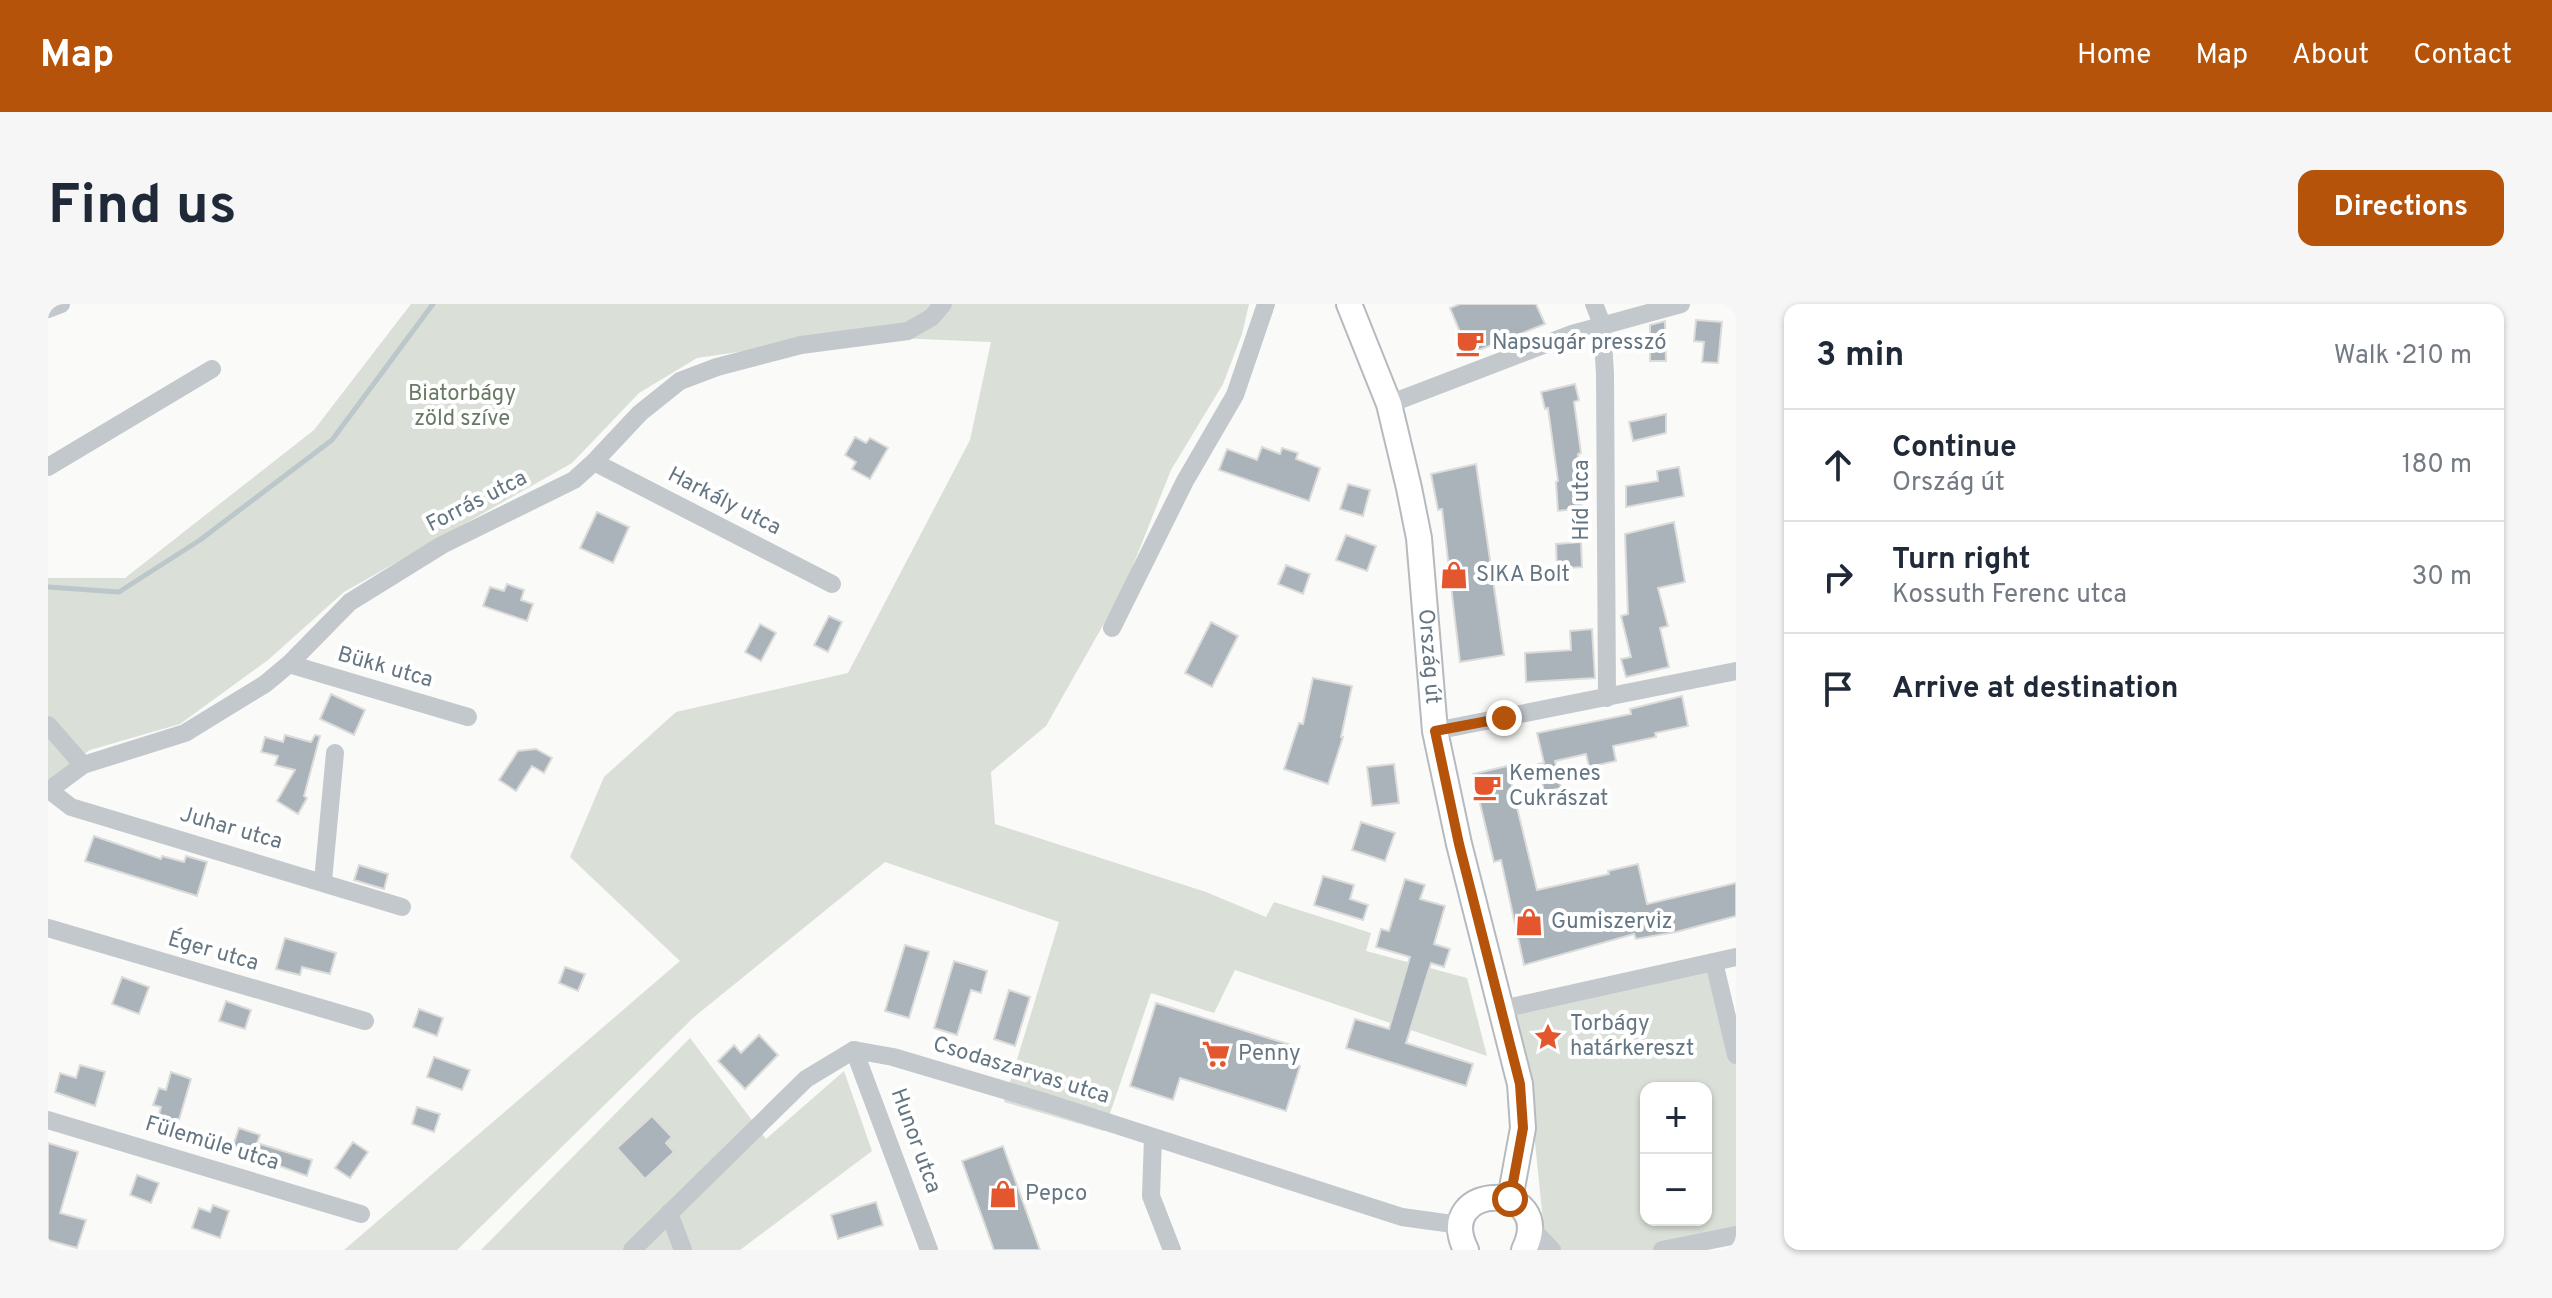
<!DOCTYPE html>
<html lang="en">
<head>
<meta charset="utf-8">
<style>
  :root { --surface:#fff; --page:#f6f6f7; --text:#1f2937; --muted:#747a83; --line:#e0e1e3; --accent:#b45309 }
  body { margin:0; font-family:Overpass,sans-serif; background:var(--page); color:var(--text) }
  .controls { position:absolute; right:24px; bottom:24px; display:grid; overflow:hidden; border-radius:16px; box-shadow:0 2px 6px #0004 }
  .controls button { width:72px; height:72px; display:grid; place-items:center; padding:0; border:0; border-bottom:2px solid var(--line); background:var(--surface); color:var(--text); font:40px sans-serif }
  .stop { position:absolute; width:24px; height:24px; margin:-18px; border:6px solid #b45309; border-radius:50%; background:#fff }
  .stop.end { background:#b45309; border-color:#fff; box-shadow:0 2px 8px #0008 }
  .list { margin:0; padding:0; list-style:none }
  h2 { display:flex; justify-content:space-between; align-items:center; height:104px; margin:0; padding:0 32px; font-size:34px }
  h2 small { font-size:26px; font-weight:400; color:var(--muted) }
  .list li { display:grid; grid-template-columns:52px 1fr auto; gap:24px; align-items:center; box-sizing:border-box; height:112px; padding:0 32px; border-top:2px solid var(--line) }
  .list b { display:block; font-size:30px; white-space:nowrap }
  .list p { margin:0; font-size:26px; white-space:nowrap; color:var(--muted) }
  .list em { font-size:26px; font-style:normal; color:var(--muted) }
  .icon { flex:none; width:44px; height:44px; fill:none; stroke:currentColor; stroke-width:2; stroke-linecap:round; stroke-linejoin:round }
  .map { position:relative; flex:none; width:1688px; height:946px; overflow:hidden; border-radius:16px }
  header { display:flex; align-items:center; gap:48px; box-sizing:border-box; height:112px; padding:0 40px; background:var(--accent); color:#fff }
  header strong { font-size:38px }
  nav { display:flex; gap:44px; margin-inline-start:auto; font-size:28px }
  .intro { display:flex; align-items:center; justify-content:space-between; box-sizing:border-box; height:192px; padding:0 48px }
  h1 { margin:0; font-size:56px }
  .button { padding:20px 36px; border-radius:16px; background:var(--accent); color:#fff; font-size:28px; font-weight:700 }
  main { display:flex; gap:48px; padding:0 48px }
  aside { flex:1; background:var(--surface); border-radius:16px; box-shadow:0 2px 6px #0004 }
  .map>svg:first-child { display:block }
  .green { fill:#dadfd7; fill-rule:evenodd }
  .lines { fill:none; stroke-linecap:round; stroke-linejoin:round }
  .stream { stroke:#bbc7cb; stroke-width:5 }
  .building { fill:#aab3b9; stroke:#dcdcda; stroke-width:2 }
  .major-casing { stroke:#b5babe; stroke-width:28 }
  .minor { stroke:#c3c8cc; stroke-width:18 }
  .major { stroke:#fff; stroke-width:24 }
  .route { stroke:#b45309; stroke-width:10 }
  .labels { text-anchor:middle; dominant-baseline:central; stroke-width:8; stroke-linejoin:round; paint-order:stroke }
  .poi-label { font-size:22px; fill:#657683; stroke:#fff; text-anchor:start }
  .park-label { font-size:22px; fill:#687a64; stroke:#fff }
  .street-label { font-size:22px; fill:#657683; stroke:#fff }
</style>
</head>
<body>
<header>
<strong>Map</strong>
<nav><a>Home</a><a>Map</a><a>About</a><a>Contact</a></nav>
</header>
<div class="intro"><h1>Find us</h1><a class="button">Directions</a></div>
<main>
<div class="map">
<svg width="1688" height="946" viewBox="0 0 1688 946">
  <rect width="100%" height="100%" fill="#fafaf8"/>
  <!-- green -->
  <g class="green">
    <path d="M363 0H1201L1194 30 1175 80 1123 166 1076 284 998 422 943 468 947 520 1158 588 1218 613 1226 598 1323 629 1318 647 1419 674 1439 752 1187 666 1166 709 1103 689 1056 827 956 798 1011 618 837 558 646 713 409 946H296L632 657 522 553 556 473 628 408 800 369 922 136 943 38 802 32 649 54 591 89 524 159 296 288 220 356 132 420 42 446 30 455 0 487V274H77L266 126Z"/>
    <path d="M1666 658 1688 751V931L1614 946H1498L1486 829 1454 705ZM1598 784H1658V916H1598Z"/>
    <path d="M642 734 718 835 796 767 824 847 692 946H433Z"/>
  </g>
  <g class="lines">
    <!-- stream -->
    <path class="stream" d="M0 283 71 288 152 236 284 136 385 0"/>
  </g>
  <!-- building -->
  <g class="building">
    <path d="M1412 0H1488L1497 20 1421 50 1402 4Z"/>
    <path d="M1648 16 1674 18 1670 59 1654 58 1656 38 1646 37Z"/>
    <path d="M1617 17 1618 57H1602V21Z"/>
    <path d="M1527 80 1531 96 1526 98 1533 149 1530 150 1535 204 1510 207 1508 178 1510 177 1500 104 1497 105 1493 88Z"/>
    <path d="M1618 110V129L1585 137 1581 118Z"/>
    <path d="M807 133 818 139 822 134 840 144 822 175 804 165 808 158 797 151Z"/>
    <path d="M1214 143 1232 150 1234 144 1250 149 1248 155 1272 164 1261 197 1171 166 1179 145 1209 156Z"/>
    <path d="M1428 160 1456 351 1412 358 1394 205 1390 206 1383 170Z"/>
    <path d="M1631 163 1636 192 1578 203V182L1610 177 1609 167Z"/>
    <path d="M1300 180 1322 186 1315 212 1292 205Z"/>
    <path d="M549 208 581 223 565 259 532 244Z"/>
    <path d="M1626 218 1637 278 1610 284 1620 322 1612 324 1621 363 1578 373 1573 355 1583 353 1573 312 1580 310 1577 230Z"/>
    <path d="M1298 231 1328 242 1319 267 1288 256Z"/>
    <path d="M1533 238 1534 263 1509 265 1508 240Z"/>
    <path d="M1238 261 1262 270 1255 290 1230 280Z"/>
    <path d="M459 280 476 286 473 296 485 300 479 317 435 302 442 283 456 287Z"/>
    <path d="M781 312 794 318 780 348 766 341Z"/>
    <path d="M1163 318 1190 332 1164 383 1137 369Z"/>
    <path d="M712 320 728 329 713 357 697 348Z"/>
    <path d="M1544 325 1547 374 1478 378 1477 349 1523 346 1522 327Z"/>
    <path d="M1265 374 1304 382 1293 433H1295L1280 480 1236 465 1251 419 1255 420Z"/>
    <path d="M283 390 317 406 306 431 272 415Z"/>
    <path d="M1634 392 1640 422 1607 429 1608 433 1565 442 1568 457 1541 463 1538 450 1507 457 1513 484 1496 488 1490 460 1496 459 1489 429 1583 410 1582 405Z"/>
    <path d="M237 431 263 438 267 431 272 432 256 492 259 494 250 510 229 497 247 466 227 461 230 452 213 448 217 433 235 438Z"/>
    <path d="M488 445 504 454 496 469 484 462 468 487 451 476 470 447Z"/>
    <path d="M1346 460 1351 499 1324 502 1319 463Z"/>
    <path d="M1459 462 1489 586 1561 570 1560 567 1590 560 1599 600 1688 579V612L1628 628 1588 635 1586 630 1476 661 1453 556 1446 558 1425 470Z"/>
    <path d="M1313 518 1347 529 1337 557 1304 546Z"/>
    <path d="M46 532 113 555 114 552 136 558 138 552 159 558 149 592 37 557Z"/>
    <path d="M311 561 340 570 336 585 306 576Z"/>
    <path d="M1275 572 1306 581 1302 595 1320 601 1315 616 1266 601Z"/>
    <path d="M1357 575 1377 581 1372 595 1397 602 1386 640 1402 645 1396 663 1383 659 1358 739 1425 760 1418 782 1298 744 1307 715 1341 725 1362 653 1328 643 1333 625 1341 627Z"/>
    <path d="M237 634 288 649 282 670 254 663 252 671 228 665Z"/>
    <path d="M857 641 881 648 861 714 837 707Z"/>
    <path d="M906 657 939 667 933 689 923 686 909 731 886 724Z"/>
    <path d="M517 663 537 670 530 687 511 679Z"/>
    <path d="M74 673 101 683 91 710 64 700Z"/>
    <path d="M961 686 982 693 967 742 946 735Z"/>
    <path d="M178 697 203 706 197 725 171 717Z"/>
    <path d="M1108 699 1246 742 1241 758 1252 762 1238 807 1132 774 1125 796 1082 782Z"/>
    <path d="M371 705 395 714 389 732 365 723Z"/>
    <path d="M711 731 730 751 697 785 670 757 686 741 693 749Z"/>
    <path d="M386 753 422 766 414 786 379 773Z"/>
    <path d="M32 761 57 768 47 802 7 788 12 769 28 774Z"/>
    <path d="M123 768 143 775 128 826 108 820 113 803 105 801 111 784 118 786Z"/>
    <path d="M369 803 392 810 386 828 364 820Z"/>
    <path d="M604 812 624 833 618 839 626 848 597 875 569 844Z"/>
    <path d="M191 824 212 831 209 839 264 856 259 872 184 845Z"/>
    <path d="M305 838 320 848 302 874 287 864Z"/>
    <path d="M0 839 30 848 12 909 38 916 29 944 0 936Z"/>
    <path d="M955 842 992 946H946L914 857Z"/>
    <path d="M89 871 111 879 103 899 82 891Z"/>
    <path d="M828 898 835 921 790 935 783 911Z"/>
    <path d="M165 901 181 907 172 934 144 924 151 904 162 908Z"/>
  </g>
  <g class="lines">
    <defs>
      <g id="major">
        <path id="s1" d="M1301 0 1341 100 1361 184 1371 234 1387 427 1411 540 1472 780 1475 824 1462 895"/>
        <path d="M1418 946C1384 877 1510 876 1476 946"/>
      </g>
    </defs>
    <!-- major casing -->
    <use href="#major" class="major-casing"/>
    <!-- minor -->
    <g class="minor">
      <path d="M1546 0 1554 20 1557 70 1559 394"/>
      <path d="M0 5 13 0"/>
      <path d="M1341 100 1524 30 1633 0"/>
      <path d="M546 158 784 280"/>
      <path d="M0 163 164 65"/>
      <path d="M1064 324 1137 177 1187 91 1218 0"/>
      <path d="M241 360 420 413"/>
      <path d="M0 421 35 461"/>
      <path d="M1387 427 1688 367"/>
      <path d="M1 486 23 503 354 603"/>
      <path d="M0 487 35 461 137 429 217 380 241 360 302 298 394 241 526 176 546 158 592 109 632 77 669 63 753 41 860 27 884 13 895 0"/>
      <path d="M275 577 287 449"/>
      <path d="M0 624 317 717"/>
      <path d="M1666 658 1688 751"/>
      <path d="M1454 705 1688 653"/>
      <path d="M806 746 881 946"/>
      <path d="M0 816 313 910"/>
      <path d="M1105 834 1103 892 1124 946"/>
      <path d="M621 909 635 946"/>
      <path d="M1482 923 1504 946"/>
      <path d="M584 946 758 775 806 746 845 753 1003 800 1354 913 1412 921"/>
      <path d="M1614 946 1688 931"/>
    </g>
    <!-- major -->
    <use href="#major" class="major"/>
  </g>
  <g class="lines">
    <!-- route -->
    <path class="route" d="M1456 414 1387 427 1411 540 1472 780 1475 824 1462 895"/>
  </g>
  <!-- icons -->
  <defs>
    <symbol id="cafe-bare" viewBox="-9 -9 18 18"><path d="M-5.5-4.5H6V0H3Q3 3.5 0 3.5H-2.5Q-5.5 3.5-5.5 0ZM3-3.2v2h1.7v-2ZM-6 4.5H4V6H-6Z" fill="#e4572e" stroke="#fff" stroke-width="2.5" paint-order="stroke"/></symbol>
    <symbol id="shop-bare" viewBox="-9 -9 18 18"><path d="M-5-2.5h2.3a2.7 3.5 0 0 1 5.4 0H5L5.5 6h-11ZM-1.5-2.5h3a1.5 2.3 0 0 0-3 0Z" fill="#e4572e" stroke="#fff" stroke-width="2.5" paint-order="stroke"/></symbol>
    <symbol id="sight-bare" viewBox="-9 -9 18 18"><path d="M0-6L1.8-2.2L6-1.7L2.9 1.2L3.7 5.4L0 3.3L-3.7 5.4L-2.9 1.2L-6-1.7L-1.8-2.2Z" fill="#e4572e" stroke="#fff" stroke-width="2.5" paint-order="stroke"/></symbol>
    <symbol id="supermarket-bare" viewBox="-9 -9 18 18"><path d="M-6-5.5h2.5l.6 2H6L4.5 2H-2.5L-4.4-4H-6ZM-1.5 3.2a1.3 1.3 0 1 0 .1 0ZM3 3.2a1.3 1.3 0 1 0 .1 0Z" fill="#e4572e" stroke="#fff" stroke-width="2.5" paint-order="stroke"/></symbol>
  </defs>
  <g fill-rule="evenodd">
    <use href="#cafe-bare" x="1402" y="19" width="40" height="40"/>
    <use href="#shop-bare" x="1386" y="251" width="40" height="40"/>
    <use href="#cafe-bare" x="1419" y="463" width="40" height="40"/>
    <use href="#shop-bare" x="1461" y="598" width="40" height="40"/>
    <use href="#sight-bare" x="1480" y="713" width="40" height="40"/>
    <use href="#supermarket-bare" x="1148" y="730" width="40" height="40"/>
    <use href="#shop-bare" x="935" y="870" width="40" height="40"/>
  </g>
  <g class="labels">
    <!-- poi labels -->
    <g class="poi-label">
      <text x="1444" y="39">Napsugár presszó</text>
      <text x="1428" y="271">SIKA Bolt</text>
      <text x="1461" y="470">Kemenes<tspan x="1461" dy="25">Cukrászat</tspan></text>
      <text x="1503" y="618">Gumiszerviz</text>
      <text x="1522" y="720">Torbágy<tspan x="1522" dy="25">határkereszt</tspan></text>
      <text x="1190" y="750">Penny</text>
      <text x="977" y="890">Pepco</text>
    </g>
    <!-- park labels -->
    <g class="park-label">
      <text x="414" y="90">Biatorbágy<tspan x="414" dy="25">zöld szíve</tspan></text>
    </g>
    <!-- street labels -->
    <g class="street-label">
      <text transform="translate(1534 196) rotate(-90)">Híd utca</text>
      <text transform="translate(429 198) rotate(-27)">Forrás utca</text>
      <text transform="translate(676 198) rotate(27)">Harkály utca</text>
      <text stroke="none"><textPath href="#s1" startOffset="364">Ország út</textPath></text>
      <text transform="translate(337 364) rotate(16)">Bükk utca</text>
      <text transform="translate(183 525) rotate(16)">Juhar utca</text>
      <text transform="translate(165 648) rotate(16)">Éger utca</text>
      <text transform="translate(973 767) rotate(17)">Csodaszarvas utca</text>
      <text transform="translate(867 837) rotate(70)">Hunor utca</text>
      <text transform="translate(164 840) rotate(17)">Fülemüle utca</text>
    </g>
  </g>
</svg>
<div class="controls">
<button>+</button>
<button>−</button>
</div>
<div class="stop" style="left:1462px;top:895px"></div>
<div class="stop end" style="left:1456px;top:414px"></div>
</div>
<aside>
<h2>3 min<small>Walk · 210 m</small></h2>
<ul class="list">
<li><svg class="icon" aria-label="ahead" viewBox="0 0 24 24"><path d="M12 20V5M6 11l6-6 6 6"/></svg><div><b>Continue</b><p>Ország út</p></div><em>180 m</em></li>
<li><svg class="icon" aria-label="right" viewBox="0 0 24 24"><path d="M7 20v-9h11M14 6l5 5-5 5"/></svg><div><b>Turn right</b><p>Kossuth Ferenc utca</p></div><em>30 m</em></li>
<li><svg class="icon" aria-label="arrive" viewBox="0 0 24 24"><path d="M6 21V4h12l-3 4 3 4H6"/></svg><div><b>Arrive at destination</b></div></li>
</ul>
</aside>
</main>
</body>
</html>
